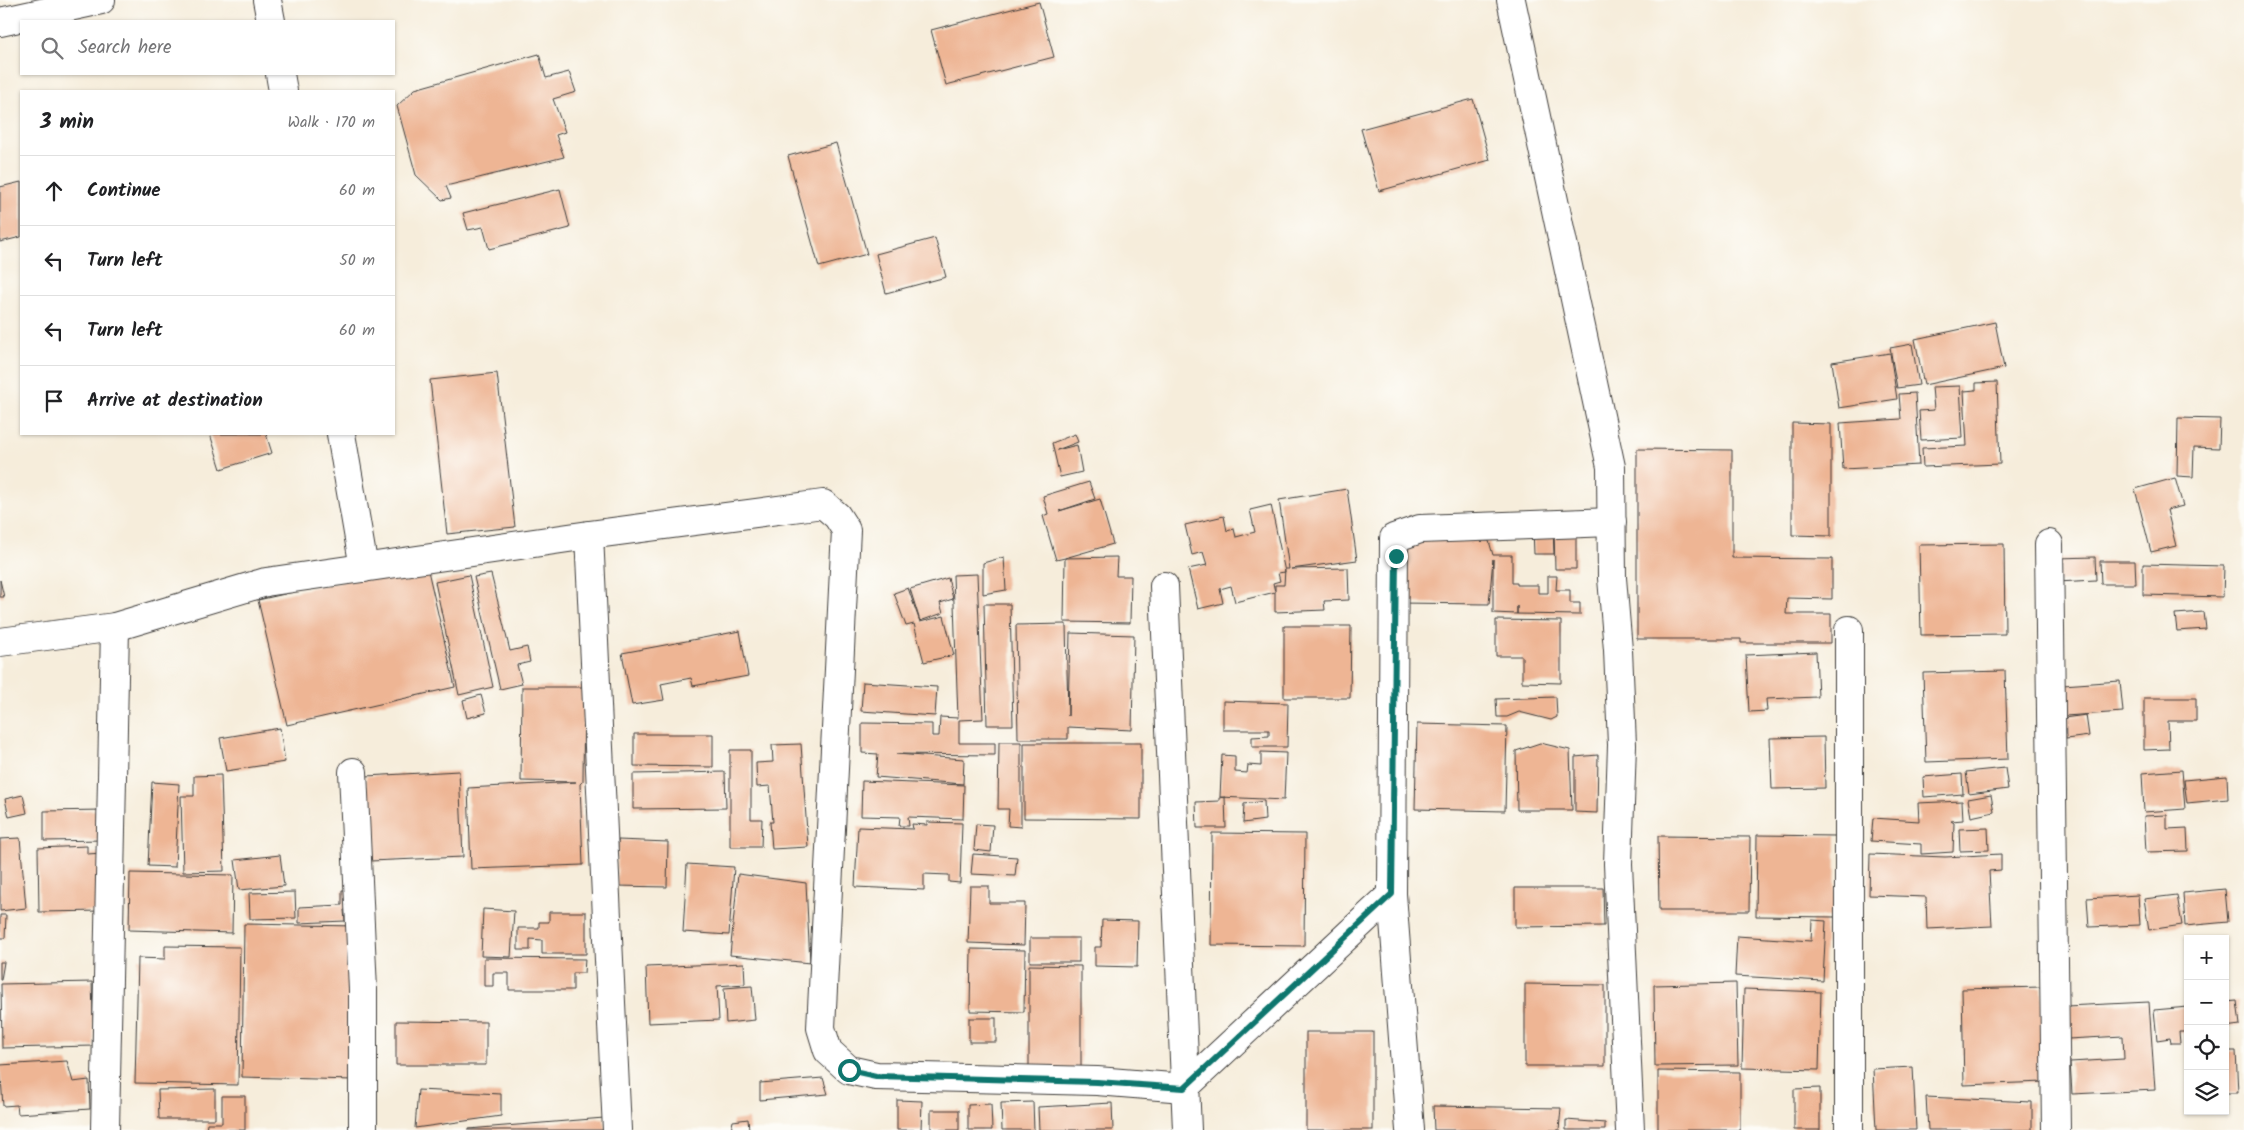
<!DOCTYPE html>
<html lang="en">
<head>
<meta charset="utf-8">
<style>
  :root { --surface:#fff; --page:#f2f2f2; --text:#202124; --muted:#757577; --line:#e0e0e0 }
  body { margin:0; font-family:Kalam,sans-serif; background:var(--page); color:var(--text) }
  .controls { position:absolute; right:15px; bottom:15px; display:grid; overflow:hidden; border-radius:0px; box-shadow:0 1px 4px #0004 }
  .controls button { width:45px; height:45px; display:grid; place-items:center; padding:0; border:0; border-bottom:1px solid var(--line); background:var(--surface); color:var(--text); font:25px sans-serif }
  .stop { position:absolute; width:15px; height:15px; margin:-11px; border:4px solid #0f766e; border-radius:50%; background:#fff }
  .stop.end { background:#0f766e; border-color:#fff; box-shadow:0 1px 5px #0008 }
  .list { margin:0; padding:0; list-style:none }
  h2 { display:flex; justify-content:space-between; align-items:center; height:65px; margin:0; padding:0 20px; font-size:21px }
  h2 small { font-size:16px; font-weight:400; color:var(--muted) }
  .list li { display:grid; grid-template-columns:32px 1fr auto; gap:15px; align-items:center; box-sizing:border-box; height:70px; padding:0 20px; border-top:1px solid var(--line) }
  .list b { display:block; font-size:19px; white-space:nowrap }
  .list em { font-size:16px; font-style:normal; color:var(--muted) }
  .icon { flex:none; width:28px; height:28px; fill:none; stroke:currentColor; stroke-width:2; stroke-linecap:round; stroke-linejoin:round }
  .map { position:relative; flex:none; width:2244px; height:1130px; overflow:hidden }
  .search { position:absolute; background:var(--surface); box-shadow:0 1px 4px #0004; left:20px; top:20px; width:375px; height:55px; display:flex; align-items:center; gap:12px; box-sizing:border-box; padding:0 18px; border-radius:0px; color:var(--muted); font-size:19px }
  .panel { position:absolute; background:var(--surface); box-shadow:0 1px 4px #0004; left:20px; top:90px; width:375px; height:345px; border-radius:0px }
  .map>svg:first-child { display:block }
  .building { fill:#eeb594 }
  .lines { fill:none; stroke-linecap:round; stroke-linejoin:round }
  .street-casing { stroke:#3d3b39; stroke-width:30 }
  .street { stroke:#fff; stroke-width:28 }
  .route { stroke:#0f766e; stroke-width:6 }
</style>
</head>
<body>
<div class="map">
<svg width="2244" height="1130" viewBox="0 0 2244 1130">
  <rect width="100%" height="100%" fill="#fdfcf7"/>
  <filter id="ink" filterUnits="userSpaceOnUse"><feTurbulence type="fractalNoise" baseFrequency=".02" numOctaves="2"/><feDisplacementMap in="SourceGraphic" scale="10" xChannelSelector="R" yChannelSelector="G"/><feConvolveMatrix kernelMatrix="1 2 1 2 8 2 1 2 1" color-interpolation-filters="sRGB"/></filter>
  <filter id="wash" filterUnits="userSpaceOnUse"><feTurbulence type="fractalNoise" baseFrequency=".0096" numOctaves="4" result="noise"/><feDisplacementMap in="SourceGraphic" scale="20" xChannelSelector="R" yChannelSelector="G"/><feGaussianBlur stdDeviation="1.12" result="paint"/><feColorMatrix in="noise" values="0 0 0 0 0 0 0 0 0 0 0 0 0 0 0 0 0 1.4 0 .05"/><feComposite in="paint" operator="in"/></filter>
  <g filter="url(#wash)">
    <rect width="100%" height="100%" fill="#f6eddb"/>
    <g id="blocks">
      <!-- building -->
      <g class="building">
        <path d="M1039 2 1054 57 946 85 931 30Z"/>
        <path d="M539 54 546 78 569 72 576 92 553 99 565 132 556 135 564 157 446 186 451 198 442 200 416 175 397 106 415 89Z"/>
        <path d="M1473 99 1490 160 1379 191 1361 129Z"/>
        <path d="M836 143 867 254 819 267 788 156Z"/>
        <path d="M21 182V237L0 242V187Z"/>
        <path d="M560 189 570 228 489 249 483 227 468 230 463 213Z"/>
        <path d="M935 238 946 277 886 293 876 254Z"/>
        <path d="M1995 322 2004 368 1924 385 1915 339Z"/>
        <path d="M1912 344 1919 385 1897 388 1890 348Z"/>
        <path d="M1890 353 1897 399 1839 408 1832 362Z"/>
        <path d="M497 373 515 527 447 534 430 380Z"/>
        <path d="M1997 382 2000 464 1923 467 1922 448 1967 446 1964 391 1976 390V383Z"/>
        <path d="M1960 386 1963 438 1921 440 1919 411 1934 410 1932 387Z"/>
        <path d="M1915 393 1919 465 1843 469 1840 423 1901 419 1899 394Z"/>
        <path d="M2178 418 2220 419 2219 448 2194 447 2193 477 2177 476Z"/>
        <path d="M1792 423 1831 424V536L1792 535Z"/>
        <path d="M210 434H266L272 453 221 469Z"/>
        <path d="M1075 434 1078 442 1057 450 1077 445 1082 472 1060 477 1052 443Z"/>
        <path d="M1637 449 1732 450V558L1832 559V599L1787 598 1786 614H1831V643H1741V639H1637Z"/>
        <path d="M2175 478 2183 506 2167 510 2176 546 2151 552 2135 489Z"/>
        <path d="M1089 482 1095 499 1059 511 1100 499 1113 544 1065 558 1117 557 1116 576H1131L1130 623 1064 622 1065 558 1056 560 1043 516 1048 514 1043 496Z"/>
        <path d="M1347 489 1357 560 1291 569 1348 568 1349 600 1324 601 1325 610 1275 612V585H1284L1285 569H1289L1279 500Z"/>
        <path d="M1271 505 1285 572 1278 573 1280 581 1273 583 1275 592 1235 602 1231 586 1220 589 1223 603 1198 609 1188 569 1207 565 1203 552 1192 555 1185 525 1224 516 1227 531 1234 529 1236 537 1255 532 1250 510Z"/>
        <path d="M1553 528 1554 554H1534L1533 529Z"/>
        <path d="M1554 530H1576V569H1555Z"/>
        <path d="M1399 539 1489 541 1493 555H1512V583H1517V585H1538V593H1548V576H1557L1556 590H1570V603H1580V615L1517 614V606V614L1493 613V559L1489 604 1398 603Z"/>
        <path d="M2004 544 2005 634 1921 635 1919 545Z"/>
        <path d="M1004 557 1006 590 983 594V563Z"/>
        <path d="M2095 557 2096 580 2057 582V558Z"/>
        <path d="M2100 561H2135L2136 584H2101Z"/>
        <path d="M426 562 455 687 287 725 258 600Z"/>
        <path d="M2143 564 2224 566 2223 597 2143 595Z"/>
        <path d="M491 574 510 651 527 647 530 662 517 665 522 684 500 689 474 577Z"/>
        <path d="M977 574 983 719 959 720V743H995V755L896 754 964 759 963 784 876 777 878 754 862 753V723L932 724V736H939L940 717 958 718 953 575Z"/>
        <path d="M469 575 493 687 459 695 435 582Z"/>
        <path d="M948 578 953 599 940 603 943 613 920 621 910 589Z"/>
        <path d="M0 580 4 597H0Z"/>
        <path d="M908 588 920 622 944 616 954 655 924 662 914 624 906 626 894 593Z"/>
        <path d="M984 604H1010L1013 725H987Z"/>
        <path d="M2204 612 2206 629 2177 631 2175 614Z"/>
        <path d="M1496 620 1561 621V683L1522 682V656H1496Z"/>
        <path d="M1066 624 1068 716 1070 633 1134 635 1132 730 1068 727V739H1018L1016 625Z"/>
        <path d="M1284 626H1351L1350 698H1284Z"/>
        <path d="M740 631 748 676 693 686 691 678 661 684 664 700 632 705 622 653Z"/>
        <path d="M1816 652 1818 697 1766 699 1767 711 1749 712 1746 655Z"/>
        <path d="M2005 671 2008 759 1926 762 1923 673Z"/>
        <path d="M2120 681 2123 712 2065 716 2063 685Z"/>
        <path d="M863 682 937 687 935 716 861 711Z"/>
        <path d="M522 687H584L583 781 580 784 583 865 471 869 468 788 576 782 521 781Z"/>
        <path d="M481 695 486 713 467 718 463 700Z"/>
        <path d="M1556 697 1557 717 1551 720 1519 712 1507 717H1497L1496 699Z"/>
        <path d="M2144 698H2196V721H2168L2169 749 2144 750Z"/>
        <path d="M1223 701 1288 703 1287 747H1252V737L1269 736V730H1223Z"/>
        <path d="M2086 715 2089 736 2066 739 2064 718Z"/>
        <path d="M1417 724 1507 726 1505 811 1415 809Z"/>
        <path d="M280 728 285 762 226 771 220 738Z"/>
        <path d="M634 734H713V767L634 766Z"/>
        <path d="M1824 737 1825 788 1772 789 1770 738Z"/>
        <path d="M999 742H1021V827L1008 826 1009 809H998Z"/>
        <path d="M1024 743H1141V819L1024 818Z"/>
        <path d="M1540 743 1570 750 1572 810H1517L1516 751Z"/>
        <path d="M801 744 808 847 772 849 770 822H773L770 786 757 787 756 763 773 762 772 745Z"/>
        <path d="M730 750H751V819H762L761 847H730Z"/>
        <path d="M1261 752 1286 753 1284 800 1220 797 1222 755 1235 756V772L1247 773 1248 765 1261 766Z"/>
        <path d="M1598 755 1597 813 1575 812V757Z"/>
        <path d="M2005 768 2008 789 1969 794 1966 772Z"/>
        <path d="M2182 770 2185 809 2144 812 2142 773Z"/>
        <path d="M459 771 463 857 370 861 366 776Z"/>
        <path d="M725 772 726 808 633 809V774Z"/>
        <path d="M1962 774 1963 794 1924 797 1923 777Z"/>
        <path d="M221 775 224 871 183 872 181 796H194V776Z"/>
        <path d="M2227 776 2228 799 2187 803 2184 780Z"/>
        <path d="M862 781 964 785 963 819 908 817 909 826H899L900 817 861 816Z"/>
        <path d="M152 782 179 784 175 867 148 866Z"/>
        <path d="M23 795 27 813 9 817 5 799Z"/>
        <path d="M1991 795 1994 812 1971 817 1968 799Z"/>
        <path d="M1225 797 1226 828H1197L1196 802 1219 801V798Z"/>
        <path d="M1264 801 1265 820 1243 823 1244 804Z"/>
        <path d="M1962 801 1963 820 1951 821 1954 823 1953 852 1921 854V844L1871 841 1873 818 1919 821 1918 803Z"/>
        <path d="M103 810 104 840 44 841V811Z"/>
        <path d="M2167 815V829L2187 828 2188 851 2146 852 2144 816Z"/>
        <path d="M927 822 962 823 960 883 949 882V875L924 874V890L855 887 858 827 913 829 912 824 927 825Z"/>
        <path d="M976 824 993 825 991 852 974 850Z"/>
        <path d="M1988 828 1989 850 1960 851 1959 829Z"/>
        <path d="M1212 833 1305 834 1304 946 1211 945Z"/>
        <path d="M1757 835 1836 836 1835 917 1756 916Z"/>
        <path d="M1658 836 1750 837 1749 911H1659Z"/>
        <path d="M20 838 26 908 0 911V839Z"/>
        <path d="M618 840 668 842 667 887 617 886Z"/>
        <path d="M87 846V854L103 853 104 911 39 912 38 848Z"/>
        <path d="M973 854 1017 857 1015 876 971 874Z"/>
        <path d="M1870 854 1945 857 2001 854V870L1989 871 1992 926 1927 929 1926 897 1869 895Z"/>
        <path d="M280 855 284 886 239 890 235 860Z"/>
        <path d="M687 864 734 867 729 935 683 932Z"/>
        <path d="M130 873 233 875 232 933 129 930Z"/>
        <path d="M738 874 806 883 810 963 730 955Z"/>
        <path d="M970 886H989V903H1025L1024 945 968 943Z"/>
        <path d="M1515 888H1603L1604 926 1515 927Z"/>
        <path d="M2225 889 2228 922 2185 926 2183 893Z"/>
        <path d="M342 890H355L356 910H344L345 921 299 923V907L342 905Z"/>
        <path d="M295 892 296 918 250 919 249 893Z"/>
        <path d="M2138 895 2140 925 2089 927 2087 898Z"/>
        <path d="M2177 895 2182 925 2149 930 2144 899Z"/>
        <path d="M483 909 514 911 511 957 481 956Z"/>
        <path d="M549 912H586V954H542V940L530 939V950H518V928H539V922H549Z"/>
        <path d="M0 915H6L5 938H0Z"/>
        <path d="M1102 920 1138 921 1137 967 1095 966V947H1101Z"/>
        <path d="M1812 920 1826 921 1823 981 1735 976 1737 936 1811 941Z"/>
        <path d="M244 924 355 926 353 1080 242 1077Z"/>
        <rect x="1030" y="938" width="49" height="24"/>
        <path d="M165 946 240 947 238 1085 135 1083 138 958 165 959Z"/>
        <path d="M971 949 1025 950 1024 1012 970 1011Z"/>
        <path d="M484 958 585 959 584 973H573V990H509V973H493V986H484Z"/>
        <path d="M0 962H4L1 980H0Z"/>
        <path d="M744 963 745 984 717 986 719 1020 648 1023 646 967Z"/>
        <path d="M1029 965 1081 966V1071H1029Z"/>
        <path d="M92 982 94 1046 2 1048 1 984Z"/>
        <path d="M1736 983 1738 1065 1655 1066 1654 985Z"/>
        <path d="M1525 984 1605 985V1066H1525Z"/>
        <path d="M752 986 755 1020 726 1023 724 988Z"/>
        <path d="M2042 987 2045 1082 1964 1085 1962 989Z"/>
        <path d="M1744 989 1821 992 1819 1070 1742 1068Z"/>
        <path d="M2237 1001 2240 1025 2225 1027V1002Z"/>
        <path d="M2149 1002 2155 1090 2072 1094 2070 1062 2124 1059 2123 1036 2068 1039 2066 1006Z"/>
        <path d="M2188 1007V1032H2179L2180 1043H2171L2170 1038 2157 1040 2154 1010Z"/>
        <rect x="969" y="1018" width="27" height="24"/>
        <path d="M396 1021 486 1022V1065H396Z"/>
        <rect x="1306" y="1032" width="67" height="98"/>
        <path d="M2225 1051H2236L2238 1093H2225Z"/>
        <path d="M67 1061 73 1082 89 1080 90 1109 18 1114 17 1105 3 1106 0 1065Z"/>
        <path d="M1913 1067 1916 1130H1876L1873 1069Z"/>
        <path d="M1658 1071 1740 1072V1130H1658Z"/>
        <path d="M823 1078 828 1094 760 1100V1083Z"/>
        <path d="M1820 1088V1130H1794V1089Z"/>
        <path d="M215 1089V1119H159L158 1090Z"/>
        <path d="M418 1090 501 1094V1116L415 1128Z"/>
        <path d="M222 1096H245V1130H206L207 1123H222Z"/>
        <path d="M1926 1097 2032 1102V1130H1928Z"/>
        <path d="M897 1100 922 1101 921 1130H897Z"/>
        <path d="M1033 1102 1034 1130H1002L1001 1103Z"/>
        <path d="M1112 1103 1113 1130H1039L1038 1107Z"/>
        <path d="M991 1104 992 1130H968V1105Z"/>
        <path d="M1433 1106 1561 1108 1559 1130H1434Z"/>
        <rect x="931" y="1110" width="28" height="20"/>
        <path d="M604 1118 605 1130H468V1129Z"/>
        <path d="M748 1119 749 1130H731L733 1121Z"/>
        <path d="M1566 1120 1605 1123V1130H1566Z"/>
      </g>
    </g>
  </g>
  <g filter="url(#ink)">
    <use href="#blocks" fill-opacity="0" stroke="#3d3b39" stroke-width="1"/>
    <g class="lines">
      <defs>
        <g id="street">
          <path d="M267 0 271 21"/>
          <path d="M1511 0 1611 467 1612 578 1618 650 1622 745 1618 864 1630 1130"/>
          <path d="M0 22 101 0"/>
          <path d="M280 74 283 91"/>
          <path d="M341 434 364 568"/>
          <path d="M589 535 617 1130"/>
          <path d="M2049 544 2056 1130"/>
          <path d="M1164 586 1187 1130"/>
          <path d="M0 642 115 627 266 582 589 535 823 504 837 516 846 530 821 1028 828 1051 849 1070 876 1076 1097 1081 1184 1088 1392 894"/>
          <path d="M353 772 363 990V1130"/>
          <path d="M105 1130 115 627"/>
          <path d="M1410 1130 1392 894 1394 538 1420 529 1612 522"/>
          <path d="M1849 1130V630"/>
        </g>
      </defs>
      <!-- street casing -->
      <use href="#street" class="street-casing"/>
      <!-- street -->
      <use href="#street" class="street"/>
    </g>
  </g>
  <g class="lines" filter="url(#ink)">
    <!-- route -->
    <path class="route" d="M849 1070 876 1076 1097 1082 1184 1088 1392 894 1396 556"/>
  </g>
</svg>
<div class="controls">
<button>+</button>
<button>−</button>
<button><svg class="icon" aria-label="locate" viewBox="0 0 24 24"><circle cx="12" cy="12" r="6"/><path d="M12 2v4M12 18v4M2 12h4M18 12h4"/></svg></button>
<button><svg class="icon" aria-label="layers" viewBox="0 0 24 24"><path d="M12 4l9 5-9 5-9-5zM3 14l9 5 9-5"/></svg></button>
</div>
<div class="stop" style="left:849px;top:1070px"></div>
<div class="stop end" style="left:1396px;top:556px"></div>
<div class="search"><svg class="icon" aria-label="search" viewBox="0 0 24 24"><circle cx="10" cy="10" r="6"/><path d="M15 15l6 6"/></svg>Search here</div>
<section class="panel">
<h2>3 min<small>Walk · 170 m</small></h2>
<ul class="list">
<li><svg class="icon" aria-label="ahead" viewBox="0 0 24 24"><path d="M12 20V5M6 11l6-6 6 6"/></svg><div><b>Continue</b></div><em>60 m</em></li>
<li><svg class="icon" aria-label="left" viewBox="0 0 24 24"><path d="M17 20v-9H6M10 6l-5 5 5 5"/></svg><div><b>Turn left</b></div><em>50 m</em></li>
<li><svg class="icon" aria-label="left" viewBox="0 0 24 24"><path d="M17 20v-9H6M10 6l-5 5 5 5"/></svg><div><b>Turn left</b></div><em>60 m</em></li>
<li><svg class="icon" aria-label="arrive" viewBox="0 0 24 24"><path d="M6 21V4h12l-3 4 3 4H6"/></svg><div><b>Arrive at destination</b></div></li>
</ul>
</section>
</div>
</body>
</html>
